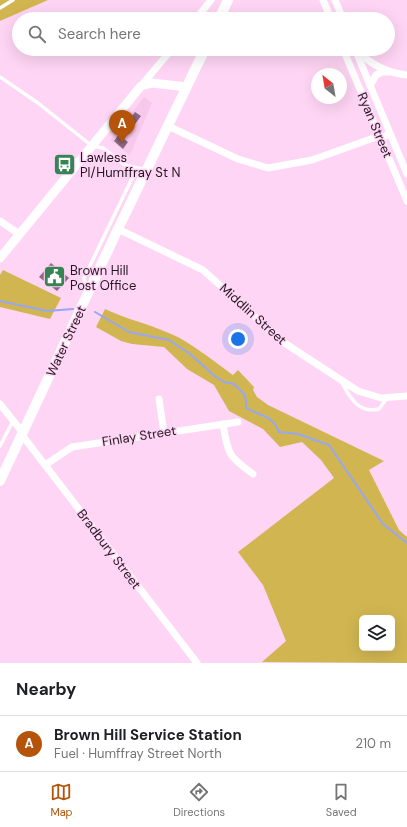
<!DOCTYPE html>
<html lang="en">
<head>
<meta charset="utf-8">
<style>
  :root { --surface:#fff; --page:#f2f2f2; --text:#202124; --muted:#757577; --line:#e0e0e0; --accent:#b45309 }
  body { margin:0; font-family:"DM Sans",sans-serif; background:var(--page); color:var(--text) }
  .controls { position:absolute; right:12px; bottom:12px; display:grid; overflow:hidden; border-radius:6px; box-shadow:0 4px 16px #0002 }
  .controls button { width:36px; height:36px; display:grid; place-items:center; padding:0; border:0; border-bottom:1px solid var(--line); background:var(--surface); color:var(--text); font:20px sans-serif }
  .compass { position:absolute; left:311px; top:68px; width:36px; height:36px; border-radius:50%; background:var(--surface); box-shadow:0 4px 16px #0002; rotate:329deg }
  .you { position:absolute; left:238px; top:339px; width:14px; height:14px; margin:-10px; border:3px solid #fff; border-radius:50%; background:#1a73e8; box-shadow:0 0 0 6px #1a73e833 }
  .badge { display:grid; place-items:center; width:26px; height:26px; border-radius:50%; background:var(--accent); color:#fff; font-size:13px; font-weight:700 }
  .pin { position:absolute; translate:-50% -33px; filter:drop-shadow(0 1px 2px #0008) }
  .pin::after { content:''; position:absolute; top:21px; width:14px; height:12px; background:inherit; clip-path:polygon(0 0,100% 0,50% 100%) }
  .list { margin:0; padding:0; list-style:none }
  h2 { display:flex; justify-content:space-between; align-items:center; height:52px; margin:0; padding:0 16px; font-size:17px }
  h2 small { font-size:13px; font-weight:400; color:var(--muted) }
  .list li { display:grid; grid-template-columns:26px 1fr auto; gap:12px; align-items:center; box-sizing:border-box; height:56px; padding:0 16px; border-top:1px solid var(--line) }
  .list b { display:block; font-size:15px; white-space:nowrap }
  .list p { margin:0; font-size:13px; white-space:nowrap; color:var(--muted) }
  .list em { font-size:13px; font-style:normal; color:var(--muted) }
  .icon { flex:none; width:22px; height:22px; fill:none; stroke:currentColor; stroke-width:2; stroke-linecap:round; stroke-linejoin:round }
  .map { position:relative; flex:none; width:407px; height:663px; overflow:hidden }
  .search { position:absolute; background:var(--surface); box-shadow:0 4px 16px #0002; left:12px; right:12px; top:12px; height:44px; display:flex; align-items:center; gap:10px; box-sizing:border-box; padding:0 14px; border-radius:22px; color:var(--muted); font-size:15px }
  .sheet { height:108px; background:var(--surface) }
  nav { display:flex; justify-content:space-around; align-items:center; box-sizing:border-box; height:56px; border-top:1px solid var(--line); background:var(--surface); font-size:11px; color:var(--muted) }
  nav a { display:grid; justify-items:center; gap:2px }
  nav .on { color:var(--accent) }
  .map>svg:first-child { display:block }
  .built { fill:#f7c8ec }
  .green { fill:#d1b551; fill-rule:evenodd }
  .lines { fill:none; stroke-linecap:round; stroke-linejoin:round }
  .stream { stroke:#95a7f6; stroke-width:2 }
  .building { fill:#8c6884 }
  .service { stroke:#fff; stroke-width:3.5 }
  .minor { stroke:#fff; stroke-width:7 }
  .tertiary { stroke:#fff; stroke-width:9 }
  .secondary { stroke:#fff; stroke-width:10 }
  .labels { text-anchor:middle; dominant-baseline:central; stroke-width:3; stroke-linejoin:round; paint-order:stroke }
  .street-label { font-size:13px; fill:#251722; stroke:#fed5f4 }
  .poi-label { font-size:13px; fill:#251722; stroke:#fed5f4; text-anchor:start }
</style>
</head>
<body>
<div class="map">
<svg width="407" height="663" viewBox="0 0 407 663">
  <rect width="100%" height="100%" fill="#fed5f4"/>
  <!-- built -->
  <path class="built" d="M144 97 152 103 130 155 110 140Z"/>
  <!-- green -->
  <g class="green">
    <path d="M0 0H48L0 21Z"/>
    <path d="M3 270 61 298 50 319 0 307V275Z"/>
    <path d="M105 309C126 319 149 324 171 334 189 341 216 363 233 375L238 370 254 387 253 390 257 397 268 405 384 461 369 470 399 530 407 537V663L262 662 286 641 263 585 238 552 334 478 321 460 302 442 280 447 263 429 229 411 214 385 187 369 164 347 132 344 121 341 96 327ZM362 618H392V648H362Z"/>
  </g>
  <g class="lines">
    <!-- stream -->
    <g class="stream">
      <path d="M0 301 47 311 73 309"/>
      <path d="M95 312 129 332 169 340 190 354 216 377 224 382 234 384 244 394 246 401V408C260 416 273 415 279 432L298 434 329 445 383 524 407 543"/>
    </g>
  </g>
  <!-- building -->
  <g class="building">
    <path d="M135 112 141 116 124 139 128 142 123 149 114 141Z"/>
    <path d="M51 263 69 278 57 291 39 277Z"/>
  </g>
  <g class="lines">
    <!-- service -->
    <g class="service">
      <path d="M0 8 13 0"/>
      <path d="M0 77 38 103 92 146 103 148 125 165 146 170"/>
      <path d="M86 292 84 278 137 168"/>
      <path d="M341 381C349 396 358 414 379 409L387 398"/>
      <path d="M0 446 13 421"/>
    </g>
    <!-- minor -->
    <g class="minor">
      <path d="M323 0 331 19"/>
      <path d="M335 0 343 19"/>
      <path d="M196 19 211 0"/>
      <path d="M343 49 407 201"/>
      <path d="M355 49 407 174"/>
      <path d="M358 51C371 65 389 73 407 75"/>
      <path d="M370 86 376 75 382 72H389"/>
      <path d="M140 87 172 49"/>
      <path d="M168 126 238 159 268 168 312 160 379 136 383 137 390 134"/>
      <path d="M0 221 19 234"/>
      <path d="M118 229 203 270 283 342 358 391 381 398 407 396"/>
      <path d="M159 399 164 433"/>
      <path d="M0 404 23 433"/>
      <path d="M223 424C228 454 228 456 253 474"/>
      <path d="M22 435 197 663"/>
      <path d="M45 465 72 447 238 422"/>
    </g>
    <!-- tertiary -->
    <path class="tertiary" d="M0 258 141 86 152 83 187 87"/>
    <!-- secondary -->
    <g class="secondary">
      <path d="M219 19 228 0"/>
      <path d="M0 481 118 229 205 49"/>
    </g>
  </g>
  <!-- icons -->
  <defs>
    <symbol id="bus-square" viewBox="-11 -11 22 22"><rect x="-9" y="-9" width="18" height="18" rx="4" fill="#368454" stroke="#fed5f4"/><path d="M-5-6H5V4H4V6H2V4H-2V6H-4V4H-5ZM-3.5-4V0h7V-4ZM-3.5 1.2v1.5H-2V1.2ZM2 1.2v1.5H3.5V1.2Z" fill="#fff"/></symbol>
    <symbol id="civic-square" viewBox="-11 -11 22 22"><rect x="-9" y="-9" width="18" height="18" rx="4" fill="#368454" stroke="#fed5f4"/><path d="M-.6-6.5H3V-4.5H.6V-3L4-1V1h2V6H-6V1h2V-1L-.6-3ZM-1.2 2.5V6h2.4V2.5Z" fill="#fff"/></symbol>
  </defs>
  <g fill-rule="evenodd">
    <use href="#bus-square" x="52" y="152" width="25" height="25"/>
    <use href="#civic-square" x="42" y="264" width="25" height="25"/>
  </g>
  <g class="labels">
    <!-- street labels -->
    <g class="street-label">
      <text transform="translate(375 125) rotate(67)">Ryan Street</text>
      <text transform="translate(253 314) rotate(42)">Middlin Street</text>
      <text transform="translate(66 341) rotate(-65)">Water Street</text>
      <text transform="translate(139 436) rotate(-9)">Finlay Street</text>
      <text transform="translate(109 549) rotate(53)">Bradbury Street</text>
    </g>
    <!-- poi labels -->
    <g class="poi-label">
      <text x="80" y="157">Lawless<tspan x="80" dy="15">Pl/Humffray St N</tspan></text>
      <text x="70" y="270">Brown Hill<tspan x="70" dy="15">Post Office</tspan></text>
    </g>
  </g>
</svg>
<div class="controls">
<button><svg class="icon" aria-label="layers" viewBox="0 0 24 24"><path d="M12 4l9 5-9 5-9-5zM3 14l9 5 9-5"/></svg></button>
</div>
<svg class="compass" viewBox="-18 -18 36 36"><path d="M0-13l5 13h-10z" fill="#e53935"/><path d="M0 13l5-13h-10z" fill="#757577"/></svg>
<div class="you"></div>
<div class="pin badge" style="left:122px;top:143px">A</div>
<div class="search"><svg class="icon" aria-label="search" viewBox="0 0 24 24"><circle cx="10" cy="10" r="6"/><path d="M15 15l6 6"/></svg>Search here</div>
</div>
<section class="sheet">
<h2>Nearby<small></small></h2>
<ul class="list">
<li><span class="badge">A</span><div><b>Brown Hill Service Station</b><p>Fuel · Humffray Street North</p></div><em>210 m</em></li>
</ul>
</section>
<nav>
<a class="on"><svg class="icon" aria-label="map" viewBox="0 0 24 24"><path d="M3 6l6-2 6 2 6-2v14l-6 2-6-2-6 2zM9 4v14M15 6v14"/></svg>Map</a>
<a><svg class="icon" aria-label="directions" viewBox="0 0 24 24"><path d="M12 3l9 9-9 9-9-9zM9 14v-3h6M13 9l2 2-2 2"/></svg>Directions</a>
<a><svg class="icon" aria-label="saved" viewBox="0 0 24 24"><path d="M7 4h10v16l-5-4-5 4z"/></svg>Saved</a>
</nav>
</body>
</html>
